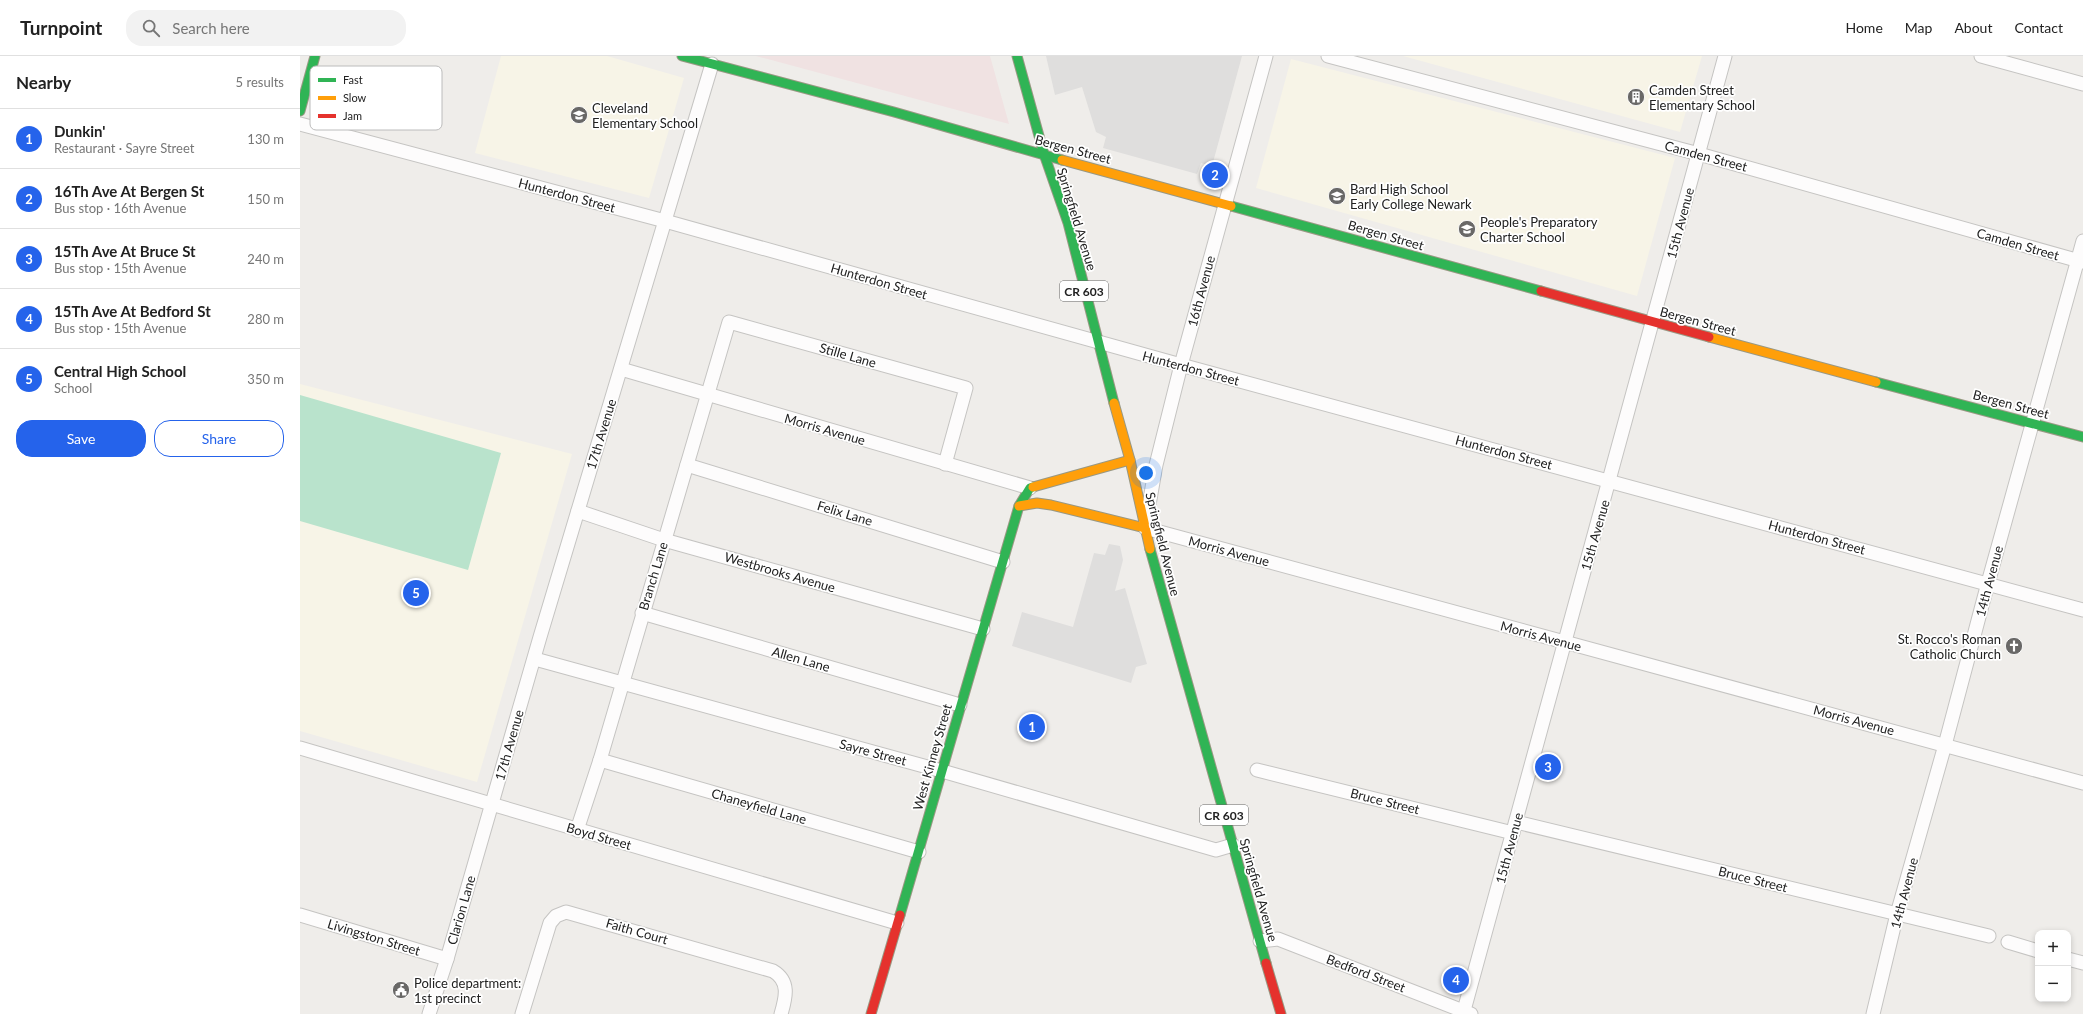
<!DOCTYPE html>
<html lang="en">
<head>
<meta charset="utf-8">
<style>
  :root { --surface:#fff; --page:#f2f2f2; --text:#222; --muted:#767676; --line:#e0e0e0; --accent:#2563eb }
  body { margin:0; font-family:Lato,sans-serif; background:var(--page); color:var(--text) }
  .controls { position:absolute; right:12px; bottom:12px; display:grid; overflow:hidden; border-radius:8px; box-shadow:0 2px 6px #0003 }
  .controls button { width:36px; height:36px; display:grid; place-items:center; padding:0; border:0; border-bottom:1px solid var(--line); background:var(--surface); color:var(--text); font:20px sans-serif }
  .you { position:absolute; left:846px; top:417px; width:14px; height:14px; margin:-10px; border:3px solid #fff; border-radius:50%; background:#1a73e8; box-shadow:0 0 0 6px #1a73e833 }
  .badge { display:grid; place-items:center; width:26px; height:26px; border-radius:50%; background:var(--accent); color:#fff; font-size:13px; font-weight:700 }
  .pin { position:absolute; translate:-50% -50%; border:2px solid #fff; box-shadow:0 1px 4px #0006 }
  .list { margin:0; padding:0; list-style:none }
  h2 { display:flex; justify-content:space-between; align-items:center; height:52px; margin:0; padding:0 16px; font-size:17px }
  h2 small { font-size:13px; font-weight:400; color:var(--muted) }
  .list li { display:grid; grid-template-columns:26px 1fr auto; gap:12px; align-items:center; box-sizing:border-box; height:60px; padding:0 16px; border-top:1px solid var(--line) }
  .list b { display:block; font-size:15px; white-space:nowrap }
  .list p { margin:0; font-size:13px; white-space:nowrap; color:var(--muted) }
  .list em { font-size:13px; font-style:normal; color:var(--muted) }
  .actions { display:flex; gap:8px; padding:12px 16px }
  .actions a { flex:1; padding:9px 0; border:1px solid var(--accent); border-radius:16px; text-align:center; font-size:14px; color:var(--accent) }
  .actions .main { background:var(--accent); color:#fff }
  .icon { flex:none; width:22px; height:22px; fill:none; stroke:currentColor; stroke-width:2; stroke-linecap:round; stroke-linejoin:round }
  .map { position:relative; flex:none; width:1783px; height:958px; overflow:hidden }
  header { display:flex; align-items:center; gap:24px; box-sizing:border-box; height:56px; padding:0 20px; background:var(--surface); border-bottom:1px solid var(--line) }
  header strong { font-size:19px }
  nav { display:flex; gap:22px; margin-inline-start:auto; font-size:14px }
  .search { width:280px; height:36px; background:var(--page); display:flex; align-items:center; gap:10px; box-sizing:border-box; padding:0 14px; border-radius:16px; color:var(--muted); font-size:15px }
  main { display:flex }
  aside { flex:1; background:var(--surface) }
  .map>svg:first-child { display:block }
  .commercial { fill:#f0e2e2 }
  .education { fill:#f7f4e7 }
  .pitch { fill:#b9e3cc }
  .parking { fill:#dfdedd }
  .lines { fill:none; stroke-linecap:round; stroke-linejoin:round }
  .street-casing { stroke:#c5c4c2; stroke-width:15 }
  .fast-casing { stroke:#999883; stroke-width:11 }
  .slow-casing { stroke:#999883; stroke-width:11 }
  .jam-casing { stroke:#999883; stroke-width:11 }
  .street { stroke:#fdfcfc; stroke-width:13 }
  .fast { stroke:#30b455; stroke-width:9 }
  .slow { stroke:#ff9f0a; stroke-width:9 }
  .jam { stroke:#e5322d; stroke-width:9 }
  .labels { text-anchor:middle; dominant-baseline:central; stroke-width:3.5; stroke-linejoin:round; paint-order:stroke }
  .shield { fill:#fff; stroke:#646464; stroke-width:1 }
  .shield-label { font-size:12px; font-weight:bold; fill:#212121 }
  .poi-label { font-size:13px; fill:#212121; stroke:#fff; text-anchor:start }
  .street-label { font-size:13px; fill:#212121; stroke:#fff }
  .key { fill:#fff; stroke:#bcbcbc; stroke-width:1 }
  .key-label { font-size:11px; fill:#212121 }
</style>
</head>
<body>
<header>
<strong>Turnpoint</strong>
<div class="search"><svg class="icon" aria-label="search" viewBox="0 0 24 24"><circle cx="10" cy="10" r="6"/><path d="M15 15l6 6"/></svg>Search here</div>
<nav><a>Home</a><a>Map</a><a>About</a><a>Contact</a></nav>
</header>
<main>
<aside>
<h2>Nearby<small>5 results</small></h2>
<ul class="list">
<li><span class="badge">1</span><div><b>Dunkin'</b><p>Restaurant · Sayre Street</p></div><em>130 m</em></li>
<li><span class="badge">2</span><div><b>16Th Ave At Bergen St</b><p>Bus stop · 16th Avenue</p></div><em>150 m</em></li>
<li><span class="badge">3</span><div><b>15Th Ave At Bruce St</b><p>Bus stop · 15th Avenue</p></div><em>240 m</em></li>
<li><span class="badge">4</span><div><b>15Th Ave At Bedford St</b><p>Bus stop · 15th Avenue</p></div><em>280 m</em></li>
<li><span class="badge">5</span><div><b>Central High School</b><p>School</p></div><em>350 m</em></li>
</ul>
<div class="actions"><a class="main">Save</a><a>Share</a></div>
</aside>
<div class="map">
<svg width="1783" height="958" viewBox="0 0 1783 958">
  <rect width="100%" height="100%" fill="#efedea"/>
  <!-- commercial -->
  <path class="commercial" d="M456 0H690L709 68Z"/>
  <!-- education -->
  <g class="education">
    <path d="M201 0H307L384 22 349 142 175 97Z"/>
    <path d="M1103 0H1402L1380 76Z"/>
    <path d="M991 3 1375 102 1337 240 956 132Z"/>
    <path d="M0 328 272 398 177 726 0 675Z"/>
  </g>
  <!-- pitch -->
  <path class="pitch" d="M0 339 201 397 168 514 0 465Z"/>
  <!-- parking -->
  <g class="parking">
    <path d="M746 0H942L912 110 901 107 897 118 803 92 806 81 796 76 782 31 755 39Z"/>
    <path d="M809 488 820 490 823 504 815 535 825 532 847 608 836 611 831 627 712 590 722 556 773 571 794 497 805 499Z"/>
  </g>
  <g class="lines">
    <defs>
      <g id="street">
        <path d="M966 0 881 309 856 409 845 472 1783 727"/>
        <path d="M1028 0 1399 98 1783 206"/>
        <path d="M1681 0 1783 28"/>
        <path d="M0 68 365 165 881 309 1783 554"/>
        <path d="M321 313 730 432"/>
        <path d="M387 409 703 506"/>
        <path d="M278 455 364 484 683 573"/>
        <path d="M342 557 660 649"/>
        <path d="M235 603 642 715 916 794 933 789"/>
        <path d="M0 692 597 867"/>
        <path d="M300 704 619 796"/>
        <path d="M957 714 1213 777"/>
        <path d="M1216 766 1689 880"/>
        <path d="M277 774 300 704 429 266 666 332 645 408"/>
        <path d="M0 859 147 903"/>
        <path d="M960 885 978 883 1171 958"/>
        <path d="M1708 886 1738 895"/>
        <path d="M1768 903 1783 907"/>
        <path d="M129 958 147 903 240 581 412 8"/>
        <path d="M222 958 250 867 256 860 266 856 473 915C490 925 486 941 481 958"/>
        <path d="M1163 958 1425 0"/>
        <path d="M1573 958 1597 858 1645 689 1688 527 1783 185"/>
      </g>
      <g id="fast">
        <path d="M382 0 594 56 762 104"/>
        <path d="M717 0 744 98 768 167 814 347"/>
        <path d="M0 55 15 0"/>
        <path d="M931 150 1241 235"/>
        <path d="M1576 326 1783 381"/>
        <path d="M850 493 966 907"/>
        <path d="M600 859 719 450 730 432 733 431"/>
      </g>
      <g id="slow">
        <path d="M762 104 931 150"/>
        <path d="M1409 281 1576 326"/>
        <path d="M814 347 830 404 850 493"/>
        <path d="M733 431 830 404"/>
        <path d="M719 450 737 447 751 449 845 472"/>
      </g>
      <g id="jam">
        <path d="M1241 235 1409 281"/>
        <path d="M966 907 981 958"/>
        <path d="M571 958 600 859"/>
      </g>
    </defs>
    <!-- street casing -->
    <use href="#street" class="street-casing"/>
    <!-- fast casing -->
    <use href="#fast" class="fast-casing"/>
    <!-- slow casing -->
    <use href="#slow" class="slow-casing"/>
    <!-- jam casing -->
    <use href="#jam" class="jam-casing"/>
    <!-- street -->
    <use href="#street" class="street"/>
    <!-- fast -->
    <use href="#fast" class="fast"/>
    <!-- slow -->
    <use href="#slow" class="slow"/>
    <!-- jam -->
    <use href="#jam" class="jam"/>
  </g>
  <!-- icons -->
  <defs>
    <symbol id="building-disc" viewBox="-11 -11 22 22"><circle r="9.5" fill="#696867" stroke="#fff"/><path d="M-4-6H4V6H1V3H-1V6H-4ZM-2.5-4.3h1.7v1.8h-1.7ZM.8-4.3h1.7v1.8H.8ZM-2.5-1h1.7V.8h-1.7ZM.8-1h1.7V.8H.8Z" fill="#fff"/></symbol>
    <symbol id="school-disc" viewBox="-11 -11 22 22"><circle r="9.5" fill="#696867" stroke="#fff"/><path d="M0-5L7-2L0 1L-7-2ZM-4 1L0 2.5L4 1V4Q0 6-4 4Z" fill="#fff"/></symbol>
    <symbol id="church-disc" viewBox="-11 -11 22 22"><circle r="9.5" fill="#696867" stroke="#fff"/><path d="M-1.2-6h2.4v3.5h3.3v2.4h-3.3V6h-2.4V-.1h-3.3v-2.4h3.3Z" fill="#fff"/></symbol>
    <symbol id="civic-disc" viewBox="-11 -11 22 22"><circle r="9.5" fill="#696867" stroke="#fff"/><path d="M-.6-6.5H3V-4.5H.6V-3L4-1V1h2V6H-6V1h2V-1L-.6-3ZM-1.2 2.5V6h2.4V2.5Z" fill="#fff"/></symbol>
  </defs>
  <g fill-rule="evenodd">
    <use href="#building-disc" x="1326" y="31" width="20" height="20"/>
    <use href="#school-disc" x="269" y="49" width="20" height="20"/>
    <use href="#school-disc" x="1027" y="130" width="20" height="20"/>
    <use href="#school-disc" x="1157" y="163" width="20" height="20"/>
    <use href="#church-disc" x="1704" y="580" width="20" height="20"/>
    <use href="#civic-disc" x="91" y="924" width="20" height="20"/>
  </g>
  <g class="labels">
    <!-- shield labels -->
    <g class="shield">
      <rect x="760" y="225" width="48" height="20" rx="3"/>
      <rect x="900" y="749" width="48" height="20" rx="3"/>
    </g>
    <g class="shield-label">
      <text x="784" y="235">CR 603</text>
      <text x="924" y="759">CR 603</text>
    </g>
    <!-- poi labels -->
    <g class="poi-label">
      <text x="1349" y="34">Camden Street<tspan x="1349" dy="15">Elementary School</tspan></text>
      <text x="292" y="52">Cleveland<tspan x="292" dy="15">Elementary School</tspan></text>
      <text x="1050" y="133">Bard High School<tspan x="1050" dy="15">Early College Newark</tspan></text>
      <text x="1180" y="166">People's Preparatory<tspan x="1180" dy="15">Charter School</tspan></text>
      <text x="1701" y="583" text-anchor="end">St. Rocco's Roman<tspan x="1701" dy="15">Catholic Church</tspan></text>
      <text x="114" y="927">Police department:<tspan x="114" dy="15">1st precinct</tspan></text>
    </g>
    <!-- street labels -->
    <g class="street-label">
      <text transform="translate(773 93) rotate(15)">Bergen Street</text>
      <text transform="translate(1406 100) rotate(15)">Camden Street</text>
      <text transform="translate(267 139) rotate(15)">Hunterdon Street</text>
      <text transform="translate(777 163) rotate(73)">Springfield Avenue</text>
      <text transform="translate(1380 167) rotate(-75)">15th Avenue</text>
      <text transform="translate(1086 179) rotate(16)">Bergen Street</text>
      <text transform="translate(1718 188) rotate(16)">Camden Street</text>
      <text transform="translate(579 225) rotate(16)">Hunterdon Street</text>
      <text transform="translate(901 235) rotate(-75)">16th Avenue</text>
      <text transform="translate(1398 265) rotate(15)">Bergen Street</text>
      <text transform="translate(548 299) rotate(16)">Stille Lane</text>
      <text transform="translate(891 312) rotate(15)">Hunterdon Street</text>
      <text transform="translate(1711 348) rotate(15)">Bergen Street</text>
      <text transform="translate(525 373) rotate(16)">Morris Avenue</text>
      <text transform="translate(301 378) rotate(-73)">17th Avenue</text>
      <text transform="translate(1204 396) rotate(15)">Hunterdon Street</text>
      <text transform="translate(545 457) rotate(17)">Felix Lane</text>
      <text transform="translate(1295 479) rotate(-74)">15th Avenue</text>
      <text transform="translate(1517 481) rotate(15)">Hunterdon Street</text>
      <text transform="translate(863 488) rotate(76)">Springfield Avenue</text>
      <text transform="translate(929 495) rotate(15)">Morris Avenue</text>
      <text transform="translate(480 516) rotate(16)">Westbrooks Avenue</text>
      <text transform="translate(353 520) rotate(-73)">Branch Lane</text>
      <text transform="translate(1689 525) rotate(-75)">14th Avenue</text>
      <text transform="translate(1241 580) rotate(15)">Morris Avenue</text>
      <text transform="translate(501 603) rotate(16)">Allen Lane</text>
      <text transform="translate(1554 664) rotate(15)">Morris Avenue</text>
      <text transform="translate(209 689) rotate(-74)">17th Avenue</text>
      <text transform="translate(573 696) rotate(15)">Sayre Street</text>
      <text transform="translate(632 701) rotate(-74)">West Kinney Street</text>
      <text transform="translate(1085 745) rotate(14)">Bruce Street</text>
      <text transform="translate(459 750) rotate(16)">Chaneyfield Lane</text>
      <text transform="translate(299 780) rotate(16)">Boyd Street</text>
      <text transform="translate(1209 792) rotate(-75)">15th Avenue</text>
      <text transform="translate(1453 823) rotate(14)">Bruce Street</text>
      <text transform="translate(959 834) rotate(74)">Springfield Avenue</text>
      <text transform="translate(1604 837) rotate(-75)">14th Avenue</text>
      <text transform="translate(161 854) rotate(-74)">Clarion Lane</text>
      <text transform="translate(337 875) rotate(16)">Faith Court</text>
      <text transform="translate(74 881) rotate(17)">Livingston Street</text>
      <text transform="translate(1066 917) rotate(21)">Bedford Street</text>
    </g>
  </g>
  <!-- legend -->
  <rect x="10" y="10" width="132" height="64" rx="6" class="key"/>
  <rect x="18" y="22" width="18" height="4" fill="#30b455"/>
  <rect x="18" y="40" width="18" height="4" fill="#ff9f0a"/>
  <rect x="18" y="58" width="18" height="4" fill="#e5322d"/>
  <g class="key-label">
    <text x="43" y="28">Fast</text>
    <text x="43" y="46">Slow</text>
    <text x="43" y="64">Jam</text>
  </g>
</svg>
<div class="controls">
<button>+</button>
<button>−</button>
</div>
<div class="you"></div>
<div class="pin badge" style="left:732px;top:671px">1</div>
<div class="pin badge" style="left:915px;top:119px">2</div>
<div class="pin badge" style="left:1248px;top:711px">3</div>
<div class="pin badge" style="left:1156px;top:924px">4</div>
<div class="pin badge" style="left:116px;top:537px">5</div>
</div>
</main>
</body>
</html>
